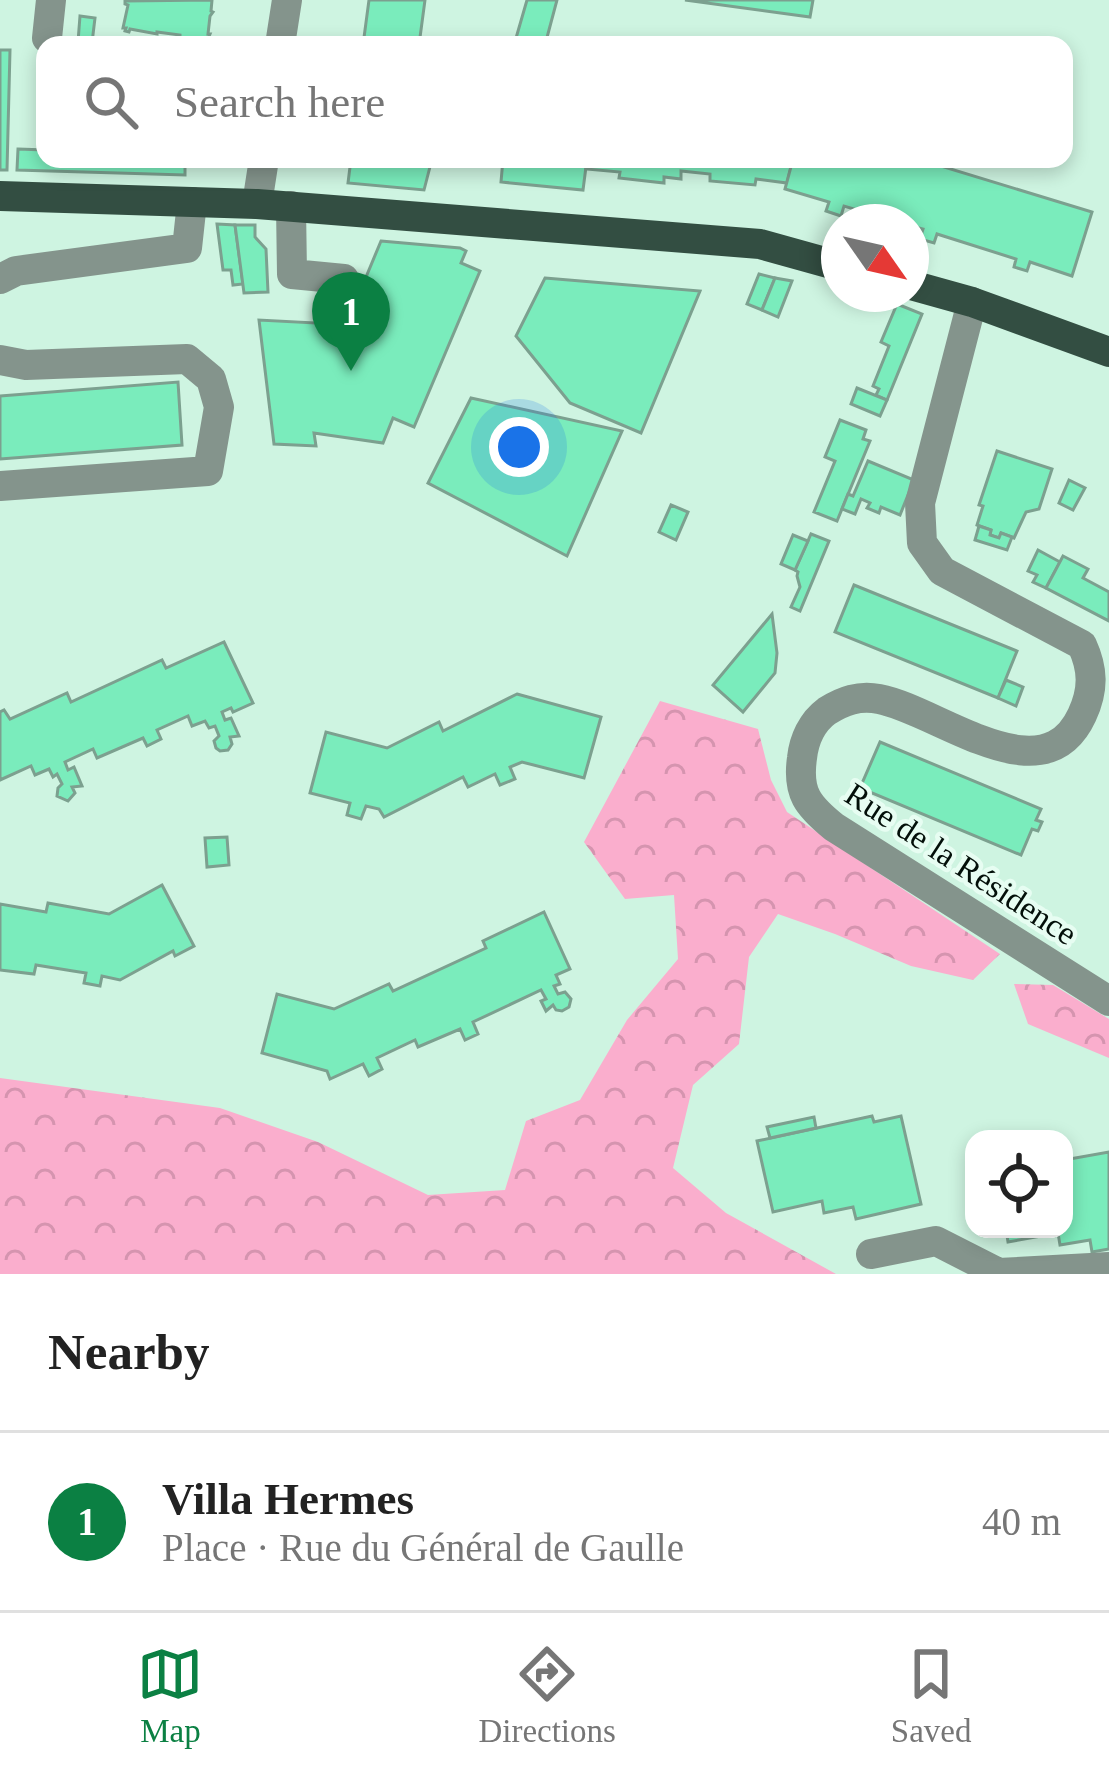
<!DOCTYPE html>
<html lang="en">
<head>
<meta charset="utf-8">
<style>
  :root { --surface:#fff; --page:#f6f6f6; --text:#222; --muted:#767676; --line:#e0e0e0; --accent:#0b8043 }
  body { margin:0; font-family:Georgia,serif; background:var(--page); color:var(--text) }
  .controls { position:absolute; right:36px; bottom:36px; display:grid; overflow:hidden; border-radius:24px; box-shadow:0 6px 18px #0003 }
  .controls button { width:108px; height:108px; display:grid; place-items:center; padding:0; border:0; border-bottom:3px solid var(--line); background:var(--surface); color:var(--text); font:60px sans-serif }
  .compass { position:absolute; left:821px; top:204px; width:108px; height:108px; border-radius:50%; background:var(--surface); box-shadow:0 6px 18px #0003; rotate:124deg }
  .you { position:absolute; left:519px; top:447px; width:42px; height:42px; margin:-30px; border:9px solid #fff; border-radius:50%; background:#1a73e8; box-shadow:0 0 0 18px #1a73e833 }
  .badge { display:grid; place-items:center; width:78px; height:78px; border-radius:50%; background:var(--accent); color:#fff; font-size:39px; font-weight:700 }
  .pin { position:absolute; translate:-50% -99px; filter:drop-shadow(0 3px 6px #0008) }
  .pin::after { content:''; position:absolute; top:63px; width:42px; height:36px; background:inherit; clip-path:polygon(0 0,100% 0,50% 100%) }
  .list { margin:0; padding:0; list-style:none }
  h2 { display:flex; justify-content:space-between; align-items:center; height:156px; margin:0; padding:0 48px; font-size:51px }
  h2 small { font-size:39px; font-weight:400; color:var(--muted) }
  .list li { display:grid; grid-template-columns:78px 1fr auto; gap:36px; align-items:center; box-sizing:border-box; height:180px; padding:0 48px; border-top:3px solid var(--line) }
  .list b { display:block; font-size:45px; white-space:nowrap }
  .list p { margin:0; font-size:39px; white-space:nowrap; color:var(--muted) }
  .list em { font-size:39px; font-style:normal; color:var(--muted) }
  .icon { flex:none; width:66px; height:66px; fill:none; stroke:currentColor; stroke-width:2; stroke-linecap:round; stroke-linejoin:round }
  .map { position:relative; flex:none; width:1109px; height:1274px; overflow:hidden }
  .search { position:absolute; background:var(--surface); box-shadow:0 6px 18px #0003; left:36px; right:36px; top:36px; height:132px; display:flex; align-items:center; gap:30px; box-sizing:border-box; padding:0 42px; border-radius:24px; color:var(--muted); font-size:45px }
  .sheet { height:336px; background:var(--surface) }
  nav { display:flex; justify-content:space-around; align-items:center; box-sizing:border-box; height:168px; border-top:3px solid var(--line); background:var(--surface); font-size:33px; color:var(--muted) }
  nav a { display:grid; justify-items:center; gap:6px }
  nav .on { color:var(--accent) }
  .map>svg:first-child { display:block }
  .forest { fill:url(#forest-crowns) }
  .building { fill:#7aecbc; stroke:#7ca08f; stroke-width:3 }
  .lines { fill:none; stroke-linecap:round; stroke-linejoin:round }
  .minor { stroke:#84948c; stroke-width:30 }
  .major { stroke:#334e42; stroke-width:30 }
  .labels { text-anchor:middle; dominant-baseline:central; stroke-width:9; stroke-linejoin:round; paint-order:stroke }
  .street-label { font-size:33px; fill:#030f09; stroke:#e7fdf2 }
</style>
</head>
<body>
<div class="map">
<svg width="1109" height="1274" viewBox="0 0 1109 1274">
  <defs>
    <pattern id="forest-crowns" width="20" height="18" patternUnits="userSpaceOnUse" patternTransform="scale(3)"><rect width="20" height="18" fill="#faaecd"/><path d="M2 6a3 3 0 1 1 6 0M12 15a3 3 0 1 1 6 0" fill="none" stroke="#d594af"/></pattern>
  </defs>
  <rect width="100%" height="100%" fill="#cef4e1"/>
  <!-- forest -->
  <g class="forest">
    <path d="M660 701 758 729 771 780 787 812 1000 954 973 980 911 966 835 934 778 914 749 957 739 1044 693 1085 673 1168 726 1213 836 1274H0V1078L220 1108 318 1142 428 1195 505 1190 526 1121 580 1100 627 1020 678 959 674 895 625 899 584 842Z"/>
    <path d="M1014 984 1053 985 1109 1019V1058L1028 1024Z"/>
  </g>
  <!-- building -->
  <g class="building">
    <path d="M212 0 211 11 213 12 210 16 208 34H210L207 41H202V38H180V35L157 32V34L130 29 129 32 125 31 126 28H123L128 5 125 4V1Z"/>
    <path d="M369 0H425L419 45H363Z"/>
    <path d="M527 0H557L545 45H514Z"/>
    <path d="M685 0H813L810 17Z"/>
    <path d="M80 16 95 18 92 43 78 42Z"/>
    <path d="M0 50H10L7 170H0Z"/>
    <path d="M18 149 45 150V159H185V175L17 170Z"/>
    <path d="M351 159H432L424 190 348 183Z"/>
    <path d="M503 159H587L583 190 501 182Z"/>
    <path d="M587 159H793L787 183 756 179 755 185 710 181V174L681 171V179L664 177V183L619 178 620 172 586 169Z"/>
    <path d="M793 159H918L1092 212 1072 276 1030 262 1027 271 1014 267 1016 259 937 234 934 243 920 239 923 229 911 226V222H898L844 206 841 216 826 211 829 202 785 189Z"/>
    <path d="M217 224 235 225 243 284 233 285 231 270H223Z"/>
    <path d="M235 225H255V237L266 249 268 292 244 293Z"/>
    <path d="M381 241 460 248 466 251 461 263 480 271 414 427 393 418 383 443 314 433 316 446 274 444 259 320 334 324V316L349 318Z"/>
    <path d="M759 274 775 278 762 310 747 304Z"/>
    <path d="M545 278 700 291 641 433 570 403 516 336Z"/>
    <path d="M775 278 792 281 778 317 762 310Z"/>
    <path d="M897 304 922 314 887 400 876 395 879 389 873 386 889 346 881 342Z"/>
    <path d="M178 382 182 445 0 459V396Z"/>
    <path d="M857 388 887 400 880 416 851 404Z"/>
    <path d="M471 398 622 431 567 556 428 483Z"/>
    <path d="M840 420 866 430 863 439 870 441 837 521 814 512 835 461 825 457Z"/>
    <path d="M997 451 1052 469 1039 509 1026 512 1014 538 1001 533 999 538 990 535 991 530 977 525 983 506 979 505Z"/>
    <path d="M868 461 914 480 900 515 881 507 879 513 867 508 870 503 861 499 855 514 842 509 848 494 853 496Z"/>
    <path d="M1069 480 1085 488 1073 510 1059 503Z"/>
    <path d="M671 505 688 512 676 540 659 532Z"/>
    <path d="M979 526 991 530 990 535 999 538 1001 533 1012 537 1007 550 975 540Z"/>
    <path d="M811 534 829 541 800 611 791 607 800 587 797 576 798 572 795 570Z"/>
    <path d="M793 535 808 541 795 570 781 564Z"/>
    <path d="M1038 550 1060 562 1046 588 1033 582 1037 575 1028 571Z"/>
    <path d="M1063 556 1088 569 1083 578 1109 592V621L1046 588Z"/>
    <path d="M854 585 1017 651 998 698 835 632Z"/>
    <path d="M772 614 777 653 775 673 743 712 713 685Z"/>
    <path d="M224 642 253 703 233 712 231 708 222 712 225 720 231 718 239 736 230 737 232 744 228 750 220 751 216 748 214 741 219 736 215 726 209 728 205 721 192 726 188 716 157 730 161 739 147 746 143 738 97 758 93 749 65 762 68 770 74 767 82 786 72 787 75 793 68 801 57 796 58 788 62 784 57 774 53 777 49 769 35 775 31 766 0 780V712L4 710 10 719 67 693 71 702 162 660 166 668Z"/>
    <path d="M1006 680 1023 687 1016 706 998 698Z"/>
    <path d="M517 694 601 717 584 778 522 762 510 767 515 779 500 785 495 774 468 787 463 777 384 817 379 809 366 806 361 819 347 815 350 803 310 793 326 732 387 748 439 722 443 731Z"/>
    <path d="M880 742 1041 809 1036 820 1042 822 1038 831 1032 829 1021 855 860 788Z"/>
    <path d="M227 837 229 865 207 867 205 838Z"/>
    <path d="M162 885 194 946 175 956 173 951 120 980 102 976 100 986 84 983 86 973 73 971 36 965 34 974 0 970V904L46 912 48 903 109 914Z"/>
    <path d="M544 912 570 969 556 975 560 984 554 986 558 994 565 992 571 999 569 1007 562 1011 556 1010 553 1005 546 1011 541 1001 546 999 541 990 473 1022 478 1034 465 1040 460 1029 418 1047 415 1040 377 1058 382 1069 369 1076 363 1064 330 1079 327 1071 262 1053 277 994 334 1009 389 984 393 991 486 948 483 941Z"/>
    <path d="M872 1116 874 1122 901 1116 921 1204 856 1219 853 1207 824 1213 822 1201 773 1212 757 1141Z"/>
    <path d="M814 1117 816 1128 770 1138 767 1127Z"/>
    <path d="M1109 1152V1249L1092 1252 1090 1240 1060 1245 1058 1233 1008 1242 1006 1229H1064V1160Z"/>
  </g>
  <g class="lines">
    <!-- minor -->
    <g class="minor">
      <path d="M47 38 51 0"/>
      <path d="M280 45 287 0"/>
      <path d="M257 204 264 159"/>
      <path d="M291 206 292 274 344 279"/>
      <path d="M0 279 16 271 187 248 192 202"/>
      <path d="M972 302 920 503 922 543 942 571 1082 645C1093 669 1094 689 1082 715 1043 799 938 710 879 699 859 695 843 701 827 711 812 722 804 740 802 758 797 793 808 806 834 827L1109 1001"/>
      <path d="M0 360 26 365 187 359 211 379 219 407 208 471 0 486"/>
      <path d="M871 1254 936 1241 999 1273 1109 1267"/>
    </g>
    <!-- major -->
    <g class="major">
      <path d="M0 196 257 204 760 244 839 266"/>
      <path d="M911 285 972 302 1109 352"/>
    </g>
  </g>
  <g class="labels">
    <!-- street labels -->
    <g class="street-label">
      <text transform="translate(961 864) rotate(33)">Rue de la Résidence</text>
    </g>
  </g>
</svg>
<div class="controls">
<button><svg class="icon" aria-label="locate" viewBox="0 0 24 24"><circle cx="12" cy="12" r="6"/><path d="M12 2v4M12 18v4M2 12h4M18 12h4"/></svg></button>
</div>
<svg class="compass" viewBox="-18 -18 36 36"><path d="M0-13l5 13h-10z" fill="#e53935"/><path d="M0 13l5-13h-10z" fill="#767676"/></svg>
<div class="you"></div>
<div class="pin badge" style="left:351px;top:371px">1</div>
<div class="search"><svg class="icon" aria-label="search" viewBox="0 0 24 24"><circle cx="10" cy="10" r="6"/><path d="M15 15l6 6"/></svg>Search here</div>
</div>
<section class="sheet">
<h2>Nearby<small></small></h2>
<ul class="list">
<li><span class="badge">1</span><div><b>Villa Hermes</b><p>Place · Rue du Général de Gaulle</p></div><em>40 m</em></li>
</ul>
</section>
<nav>
<a class="on"><svg class="icon" aria-label="map" viewBox="0 0 24 24"><path d="M3 6l6-2 6 2 6-2v14l-6 2-6-2-6 2zM9 4v14M15 6v14"/></svg>Map</a>
<a><svg class="icon" aria-label="directions" viewBox="0 0 24 24"><path d="M12 3l9 9-9 9-9-9zM9 14v-3h6M13 9l2 2-2 2"/></svg>Directions</a>
<a><svg class="icon" aria-label="saved" viewBox="0 0 24 24"><path d="M7 4h10v16l-5-4-5 4z"/></svg>Saved</a>
</nav>
</body>
</html>
